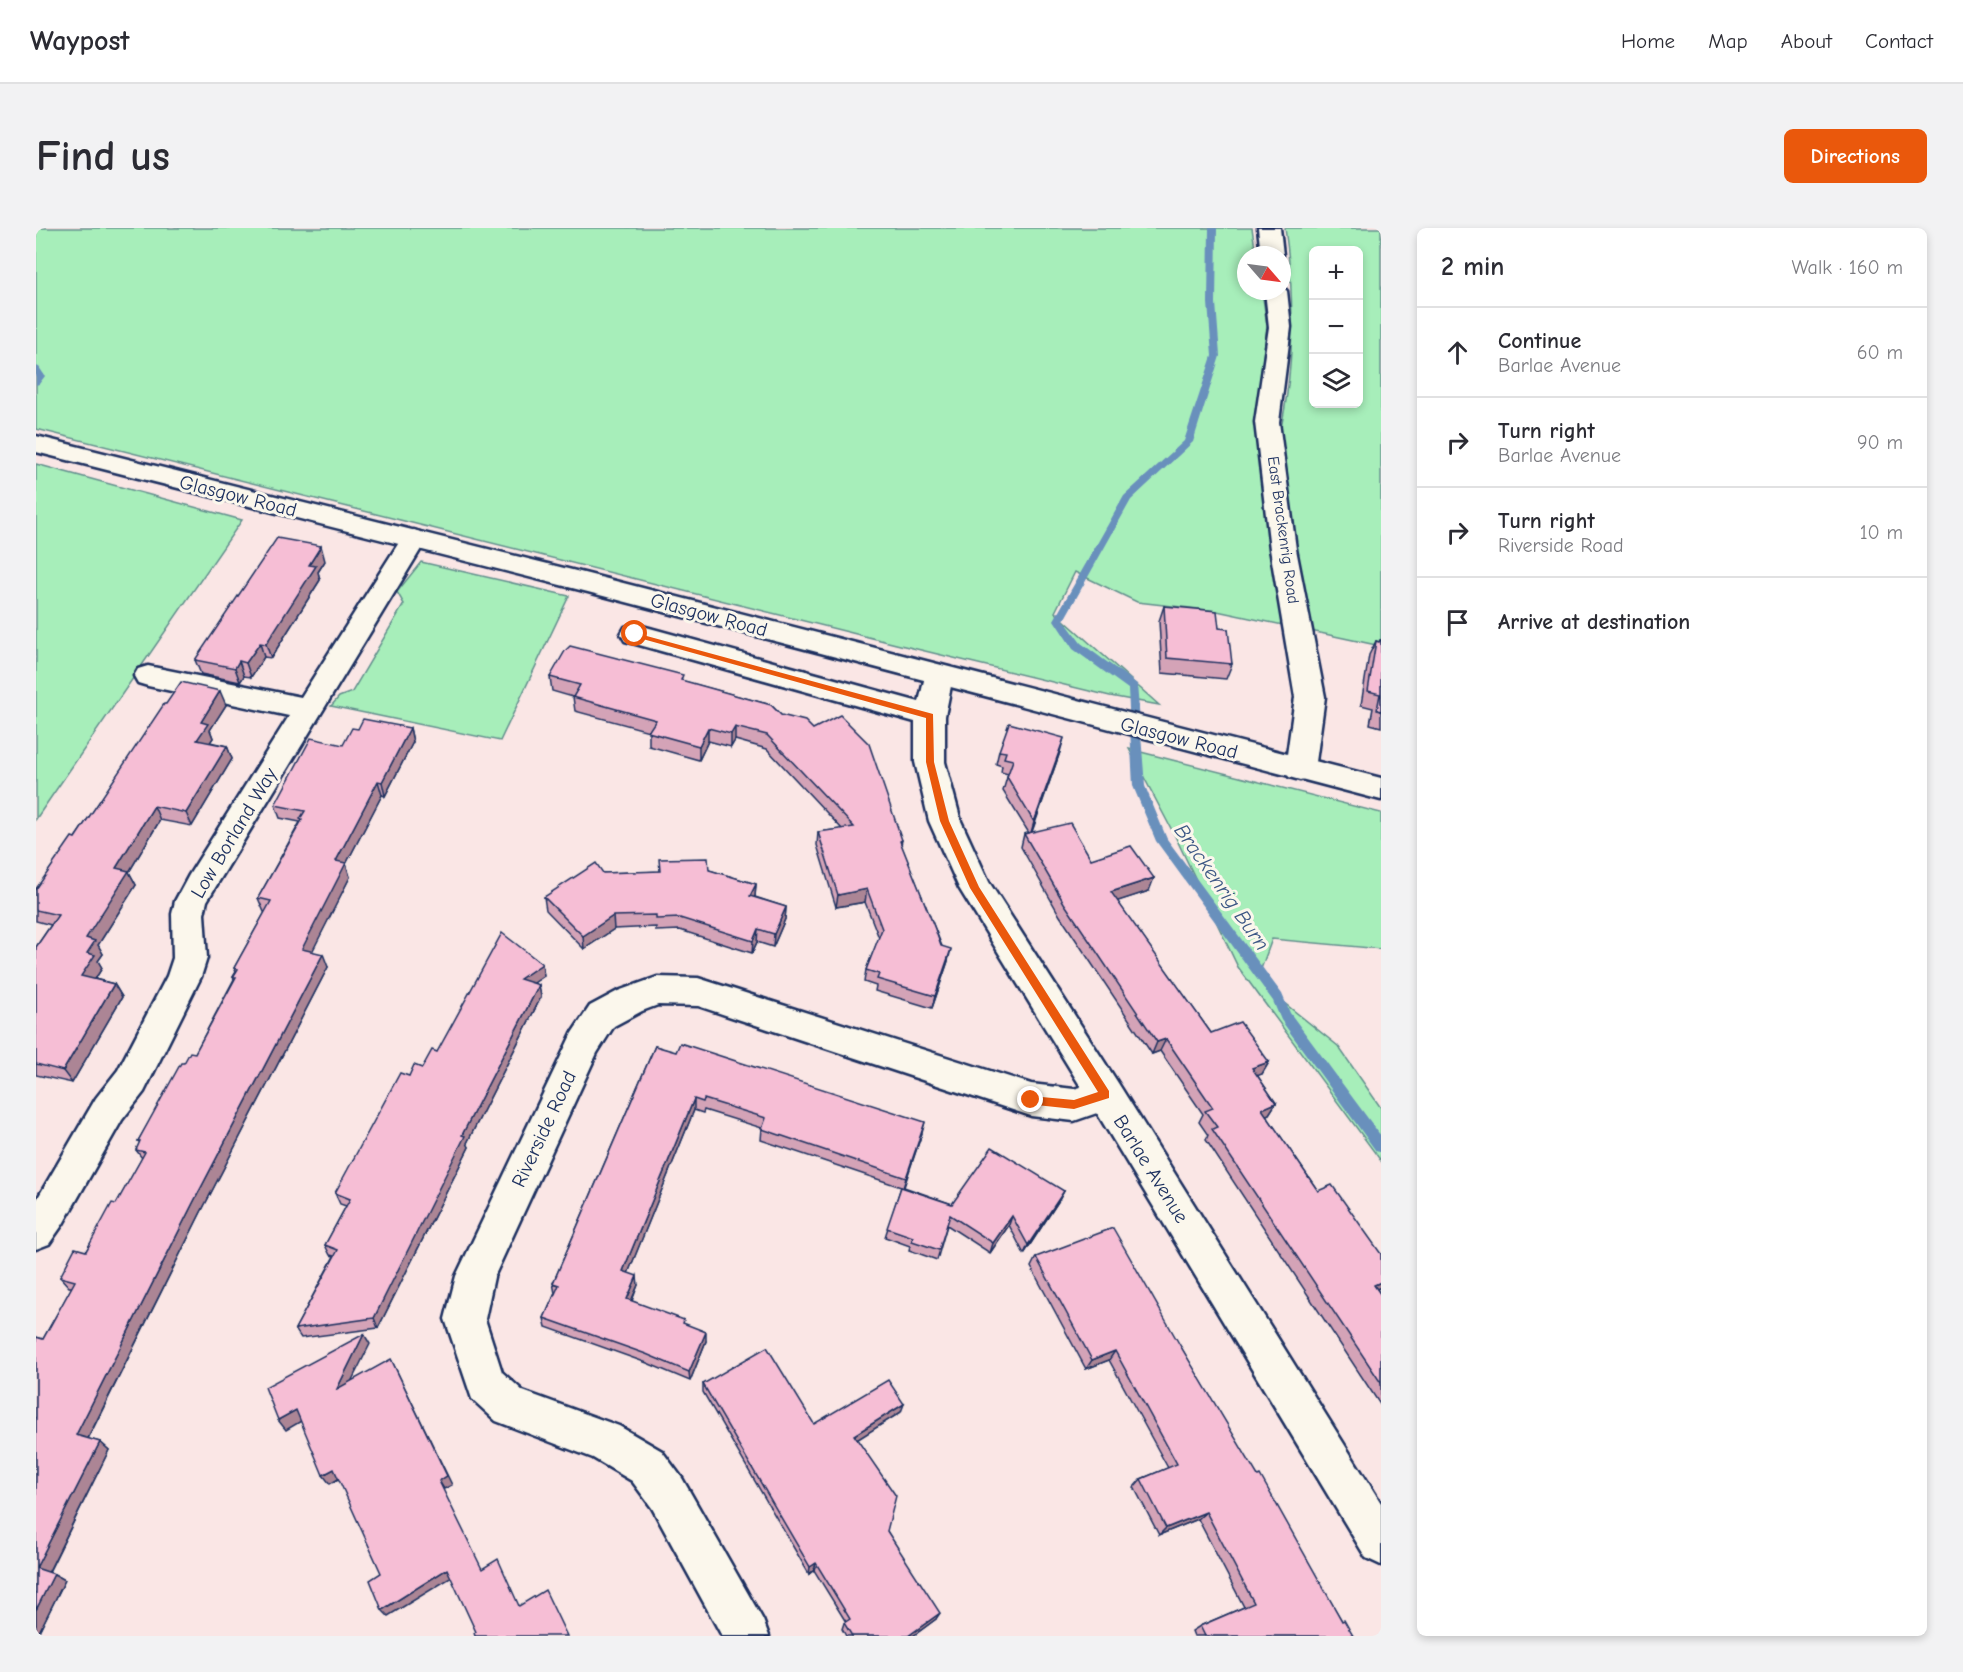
<!DOCTYPE html>
<html lang="en">
<head>
<meta charset="utf-8">
<style>
  :root { --surface:#fff; --page:#f2f2f3; --text:#2b2b33; --muted:#7c7c81; --line:#e1e1e2; --accent:#ea580c }
  body { margin:0; font-family:"Comic Neue",sans-serif; background:var(--page); color:var(--text) }
  .controls { position:absolute; right:18px; top:18px; display:grid; overflow:hidden; border-radius:9px; box-shadow:0 3px 9px #0003 }
  .controls button { width:54px; height:54px; display:grid; place-items:center; padding:0; border:0; border-bottom:2px solid var(--line); background:var(--surface); color:var(--text); font:30px sans-serif }
  .compass { position:absolute; left:1201px; top:18px; width:54px; height:54px; border-radius:50%; background:var(--surface); box-shadow:0 3px 9px #0003; rotate:118deg }
  .stop { position:absolute; width:18px; height:18px; margin:-14px; border:4px solid #ea580c; border-radius:50%; background:#fff }
  .stop.end { background:#ea580c; border-color:#fff; box-shadow:0 2px 6px #0008 }
  .list { margin:0; padding:0; list-style:none }
  h2 { display:flex; justify-content:space-between; align-items:center; height:78px; margin:0; padding:0 24px; font-size:26px }
  h2 small { font-size:20px; font-weight:400; color:var(--muted) }
  .list li { display:grid; grid-template-columns:39px 1fr auto; gap:18px; align-items:center; box-sizing:border-box; height:90px; padding:0 24px; border-top:2px solid var(--line) }
  .list b { display:block; font-size:22px; white-space:nowrap }
  .list p { margin:0; font-size:20px; white-space:nowrap; color:var(--muted) }
  .list em { font-size:20px; font-style:normal; color:var(--muted) }
  .icon { flex:none; width:33px; height:33px; fill:none; stroke:currentColor; stroke-width:2; stroke-linecap:round; stroke-linejoin:round }
  .map { position:relative; flex:none; width:1345px; height:1408px; overflow:hidden; border-radius:9px }
  header { display:flex; align-items:center; gap:36px; box-sizing:border-box; height:84px; padding:0 30px; background:var(--surface); border-bottom:2px solid var(--line) }
  header strong { font-size:28px }
  nav { display:flex; gap:33px; margin-inline-start:auto; font-size:21px }
  .intro { display:flex; align-items:center; justify-content:space-between; box-sizing:border-box; height:144px; padding:0 36px }
  h1 { margin:0; font-size:42px }
  .button { padding:15px 27px; border-radius:9px; background:var(--accent); color:#fff; font-size:21px; font-weight:700 }
  main { display:flex; gap:36px; padding:0 36px }
  aside { flex:1; background:var(--surface); border-radius:9px; box-shadow:0 3px 9px #0003 }
  .map>svg:first-child { display:block }
  .green { fill:#a7eeba; stroke:#618e8c; stroke-width:1.5; fill-rule:evenodd }
  .lines { fill:none; stroke-linecap:round; stroke-linejoin:round }
  .stream { fill:#6990bc; fill-rule:evenodd }
  .minor-casing { stroke:#1b2f5e; stroke-width:5 }
  .major-casing { stroke:#1b2f5e; stroke-width:5 }
  .minor { fill:#fbf7ec; fill-rule:evenodd }
  .major { fill:#fbf7ec; fill-rule:evenodd }
  .wall { fill:#d4a3b7; stroke:#1b2f5e; stroke-width:1.5 }
  .shaded-wall { fill:#ac8595; stroke:#1b2f5e; stroke-width:1.5 }
  .building { fill:#f6bed5; stroke:#1b2f5e; stroke-width:1.5 }
  .route { fill:#ea580c }
  .labels { text-anchor:middle; dominant-baseline:central; stroke-width:6; stroke-linejoin:round; paint-order:stroke }
  .far-street-label { font-size:16px; fill:#1b2f5e; stroke:#fbf7ec }
  .street-label { font-size:20px; fill:#1b2f5e; stroke:#fbf7ec }
  .water-label { font-size:21px; font-style:italic; fill:#3c5785; stroke:#fbf7ec }
</style>
</head>
<body>
<header>
<strong>Waypost</strong>
<nav><a>Home</a><a>Map</a><a>About</a><a>Contact</a></nav>
</header>
<div class="intro"><h1>Find us</h1><a class="button">Directions</a></div>
<main>
<div class="map">
<svg width="1345" height="1408" viewBox="0 0 1345 1408">
  <rect width="100%" height="100%" fill="#fae6e5"/>
  <filter id="ink" filterUnits="userSpaceOnUse"><feTurbulence type="fractalNoise" baseFrequency=".0167" numOctaves="2"/><feDisplacementMap in="SourceGraphic" scale="12" xChannelSelector="R" yChannelSelector="G"/><feConvolveMatrix kernelMatrix="1 2 1 2 8 2 1 2 1" color-interpolation-filters="sRGB"/></filter>
  <g filter="url(#ink)">
    <!-- green -->
    <g class="green">
      <path d="M0 0H1216L1220 27H1210V63H1226L1231 98 1219 193 1243 209C1259 140 1259 70 1249 0H1345V418L1181 383 1101 374 1039 344 1019 384 1123 477 1074 468 860 416 0 201ZM1278 22H1322V176H1278Z"/>
      <path d="M0 236 206 292 0 591Z"/>
      <path d="M385 334 533 368 464 513 295 478 303 469 316 464 368 376 361 364Z"/>
      <path d="M1093 521 1345 585V721L1236 711 1225 741 1242 770 1302 818 1345 880V933L1202 739 1139 608Z"/>
    </g>
    <g class="lines">
      <!-- stream -->
      <g class="stream">
        <path d="M1173 0H1181L1180 75 1184 128 1157 214 1095 272 1028 392 1045 415 1101 456 1109 558 1131 611 1246 766 1254 785 1345 908V925L1340 923 1245 792 1237 773 1120 613 1097 558 1092 461 1037 421 1018 392 1088 268 1148 213 1176 128 1172 75Z"/>
        <path d="M0 138 3 139 9 148 3 156 0 157Z"/>
      </g>
      <defs>
        <g id="minor">
          <path d="M1222 0H1244L1247 27 1246 28 1225 27Z"/>
          <path d="M1246 58 1251 63 1255 99 1243 194 1260 321 1289 469 1279 541 1275 549 1264 552 1253 549 1249 541 1259 469 1234 321 1219 194 1233 99 1229 63H1246Z"/>
          <path d="M378 302 387 305 391 311 171 673 168 686 171 730 165 749 108 864 86 892 27 996 13 1016 0 1021V973L60 870 82 842 131 748 137 730 136 686 139 673 153 647 253 488 112 458 102 455 98 448 102 441 112 438 265 469 369 305Z"/>
          <path d="M599 396 883 474 889 448 893 441 903 438 913 441 917 448 909 488V534L925 593 953 654 1082 855 1345 1275V1337L1330 1330 1061 885 1038 893 995 888 662 778 622 777 606 783 578 798 561 825 458 1049 449 1091 466 1144 487 1163 583 1198 626 1223 646 1250 727 1392 733 1408H686L616 1280 596 1253 557 1230 460 1193 436 1171 409 1091 420 1048 536 805 554 778 582 763 621 749 662 750 995 856 1038 861 1045 859 923 660 893 593 879 534V494L589 413 585 406 589 399Z"/>
        </g>
        <path id="major" d="M0 208 552 346 1345 550V572L552 364 0 224Z"/>
      </defs>
      <!-- minor casing -->
      <use href="#minor" class="minor-casing"/>
      <!-- major casing -->
      <use href="#major" class="major-casing"/>
      <!-- minor -->
      <use href="#minor" class="minor"/>
      <!-- major -->
      <use href="#major" class="major"/>
    </g>
    <!-- wall -->
    <g class="wall">
      <path d="M289 333 282 344 284 352 235 430 228 429 215 449 208 448 204 454 165 446 159 432Z"/>
      <path d="M1128 378 1183 400 1196 436 1190 451 1126 445 1123 393Z"/>
      <path d="M1344 412H1345V499L1334 496 1337 480 1325 477 1333 427 1340 413 1343 414Z"/>
      <path d="M514 449 647 453 735 477 866 612 865 617 912 733 896 780 839 763 840 758 828 754 830 742 843 710 829 674 800 679 781 617 782 604 806 601 731 521 699 512 695 519 672 513 663 532 613 518V503L539 483 537 469 516 463Z"/>
      <path d="M130 476 190 477 174 502 177 510 174 514 191 518 196 531 156 598 124 592 93 644 100 657 62 717 67 726 62 733 66 740 59 751 78 756 86 769 36 855 0 847V719L15 697 0 693V661L39 610Z"/>
      <path d="M374 500 377 514 349 568 346 567 310 636 314 649 276 723 292 739 164 986 52 1211 64 1214 73 1222 13 1344 18 1346 29 1352 1 1408 0 1407V1109L7 1111 36 1059H33L24 1049 50 1023 80 976 106 930 100 922 104 915 102 913 148 835 159 825 198 751 197 749 200 744 198 740 229 684H228L222 670 264 594 244 590 239 577 307 517 322 501Z"/>
      <path d="M963 523 1024 524 996 604 1055 631 1113 663 1081 673 1175 805 1233 834 1226 846 1221 847 1240 875 1233 886 1230 887 1282 963 1345 1026V1059L1341 1061 1345 1067V1178L1170 912 1172 907 1163 894 1167 886 1124 823 1116 826 1024 688 985 619 988 606 993 605 967 563 972 546 965 544 966 538 960 536Z"/>
      <path d="M673 642 720 656 719 669 750 679 749 691 737 719 721 714 716 725 644 702 620 703V699L578 701 548 721 510 682 508 669 567 645Z"/>
      <path d="M506 736 508 748 497 755 503 757 505 769 431 915 433 919 342 1100 265 1110 259 1101 298 1028 294 1027 289 1017 310 978 304 976 299 965 373 848 386 840 401 824Z"/>
      <path d="M619 818 886 905 868 959 916 976 1028 963 1023 972 988 1026 973 997 954 1025 911 997 901 1032 873 1022 874 1018 849 1009 865 959 725 912 726 900 668 882 667 885 658 882 592 1045 602 1057 596 1073 648 1096 670 1113 654 1153 611 1135 510 1099 508 1090 519 1065 517 1055Z"/>
      <path d="M1000 1029 1145 1119 1306 1393 1317 1408H1158L1156 1403 1164 1398 1208 1379 1162 1291 1123 1307 1098 1259 1105 1251 1132 1240 1073 1132 1050 1141 995 1039Z"/>
      <path d="M667 1156 778 1196 865 1184 821 1211 851 1303 900 1391 877 1408H810L806 1401 808 1395 810 1394 778 1342 773 1346 667 1164Z"/>
    </g>
    <!-- shaded-wall -->
    <g class="shaded-wall">
      <path d="M285 318 289 333 282 344 284 352 235 430 230 416 273 337Z"/>
      <path d="M224 415 228 429 215 449 210 435Z"/>
      <path d="M203 433 208 448 204 454 199 440Z"/>
      <path d="M184 463 190 477 174 502 177 510 167 525 161 512 165 494Z"/>
      <path d="M699 499V512L695 519V506Z"/>
      <path d="M374 500 377 514 349 568 346 554Z"/>
      <path d="M672 500V513L663 532V518Z"/>
      <path d="M1028 510 1024 524 994 608 998 594Z"/>
      <path d="M191 518 196 531 156 598 150 585Z"/>
      <path d="M342 553 346 567 310 636 314 649 271 734 266 721 300 633Z"/>
      <path d="M118 578 124 592 93 644 100 657 62 717 67 726 62 733 66 740 53 761 45 748 51 725 50 710 80 640Z"/>
      <path d="M1118 650 1113 663 1070 677 1075 664Z"/>
      <path d="M720 656 719 668 714 680V668Z"/>
      <path d="M831 661 829 674 800 679 802 667Z"/>
      <path d="M750 679 749 691 737 719 738 706Z"/>
      <path d="M577 688 578 701 548 721 547 708Z"/>
      <path d="M722 701 721 714 716 725 717 713Z"/>
      <path d="M915 721 912 733 896 780 899 768Z"/>
      <path d="M287 726 292 739 164 986 49 1216 40 1207 157 975Z"/>
      <path d="M506 736 508 748 486 763 484 751Z"/>
      <path d="M78 756 86 769 36 855 27 843Z"/>
      <path d="M503 757 505 769 431 915 433 919 342 1100 338 1090 426 907Z"/>
      <path d="M1130 811 1124 823 1116 826 1121 814Z"/>
      <path d="M1233 834 1226 846 1210 852 1216 840Z"/>
      <path d="M658 871V882L589 1053 587 1043Z"/>
      <path d="M1240 875 1233 886 1219 892 1226 881Z"/>
      <path d="M889 894 886 905 867 960 870 950Z"/>
      <path d="M1028 963 1023 972 988 1026 992 1017Z"/>
      <path d="M976 988 973 997 954 1025 957 1015Z"/>
      <path d="M601 1048 602 1057 592 1080 591 1071Z"/>
      <path d="M1345 1054V1059L1329 1066 1338 1057Z"/>
      <path d="M670 1104V1113L654 1153 653 1144Z"/>
      <path d="M328 1106 334 1116 307 1170 301 1161Z"/>
      <path d="M1079 1123 1073 1132 1050 1141 1056 1132Z"/>
      <path d="M355 1131 416 1257 408 1261 403 1253Z"/>
      <path d="M868 1176 865 1184 816 1215 818 1207Z"/>
      <path d="M260 1182 267 1192 250 1202 242 1192Z"/>
      <path d="M64 1214 73 1222 11 1347 0 1340Z"/>
      <path d="M298 1241 304 1250 294 1256 287 1247Z"/>
      <path d="M1170 1284 1162 1291 1123 1307 1130 1300Z"/>
      <path d="M780 1335 778 1342 773 1346 774 1339Z"/>
      <path d="M411 1341 416 1349 352 1388 346 1382Z"/>
      <path d="M18 1346 29 1352 1 1408 0 1407V1382Z"/>
      <path d="M904 1385 900 1391 877 1408H872Z"/>
    </g>
    <!-- building -->
    <g class="building">
      <path d="M241 310 285 318 273 337 280 338 230 416 224 415 210 435 203 433 199 440 159 432Z"/>
      <path d="M1128 378 1181 383 1183 400 1192 401 1196 436 1131 430Z"/>
      <path d="M1344 412H1345V483L1341 482 1344 466 1332 463 1340 413 1343 414Z"/>
      <path d="M534 418 647 447 645 452 735 477 745 487 769 493 777 501 804 487 833 516 866 612 864 613 899 701 905 718 915 721 899 768 841 751 843 746 830 742 846 701 831 661 802 667 782 604 818 599 731 507 699 499 695 506 672 500 663 518 612 504 620 492 537 469 544 457 514 449 529 423Z"/>
      <path d="M145 454 184 463 165 494 172 496 161 512 191 518 150 585 118 578 80 640 93 643 50 710 59 713 51 725 59 727 45 748 78 756 27 843 0 836V719L22 687 0 682V661L36 609 39 610 128 476H130Z"/>
      <path d="M327 491 374 500 346 554 342 553 300 633 310 635 266 721 287 726 157 975 40 1207 64 1214 0 1340 18 1346 0 1382V1109L7 1111 39 1053 24 1049 39 1020 50 1023 76 975 80 976 109 924 100 922 104 913H102L145 835H148L154 824 159 825 200 749H197L202 741 198 740 235 673 222 670 266 592 264 591 269 583 239 577 275 510 307 517 316 500 322 501Z"/>
      <path d="M973 495 1028 510 998 594 971 549 977 532 968 530 970 524 963 523Z"/>
      <path d="M1034 595 1055 631 1095 618 1118 650 1075 664 1175 805 1204 794 1233 834 1216 840 1240 875 1226 881 1282 963 1296 957 1345 1026V1054L1338 1057 1345 1067V1155L1176 901 1181 899 1169 883 1177 880 1130 811 1121 814 1028 675 988 606Z"/>
      <path d="M672 630 673 642 720 656 714 668 750 679 738 706 722 701 717 713 644 690 620 691V687L577 688 547 708 508 669 560 635 567 645 624 643 623 631Z"/>
      <path d="M466 705 506 736 484 751 503 757 426 907 429 908 338 1090 259 1101 302 1022 289 1017 314 971 299 965 364 845 373 848 378 837 386 840 396 822 401 824Z"/>
      <path d="M644 815 889 894 870 950 726 901 730 890 668 871 667 874 658 871 587 1043 601 1048 591 1071 648 1092 647 1095 670 1104 653 1144 610 1126 508 1090 523 1057 517 1055 619 818 640 824Z"/>
      <path d="M956 919 1028 963 992 1017 976 988 957 1015 914 987 903 1022 876 1013 877 1009 851 1000 865 959 916 976Z"/>
      <path d="M1077 1000 1145 1119 1222 1248 1224 1247 1306 1393 1308 1392 1317 1408H1169L1164 1398 1218 1375 1170 1284 1130 1300 1105 1251 1141 1236 1079 1123 1056 1132 1000 1029Z"/>
      <path d="M328 1106 301 1161 355 1131 411 1248 403 1253 446 1341 462 1331 483 1378 509 1362 531 1408H439L438 1405 440 1404 411 1341 346 1382 334 1352 345 1345 298 1241 287 1247 260 1182 242 1192 229 1159Z"/>
      <path d="M731 1119 778 1196 852 1152 868 1176 818 1207 860 1268 851 1303 904 1385 872 1408H816L808 1395 814 1391 780 1335 774 1339 667 1156Z"/>
    </g>
  </g>
  <!-- route -->
  <path class="route" d="M596 404 897 486 898 534 913 593 943 659 1073 863V870L1038 881 991 876 990 872 995 868 1038 872 1062 864 934 660 904 593 890 534V490L596 408Z"/>
  <g class="labels">
    <!-- far-street labels -->
    <g class="far-street-label">
      <text transform="translate(1247 302) rotate(82)">East Brackenrig Road</text>
    </g>
    <!-- street labels -->
    <g class="street-label">
      <text transform="translate(202 268) rotate(14)">Glasgow Road</text>
      <text transform="translate(673 387) rotate(15)">Glasgow Road</text>
      <text transform="translate(1143 510) rotate(14)">Glasgow Road</text>
      <text transform="translate(198 605) rotate(-59)">Low Borland Way</text>
      <text transform="translate(508 901) rotate(-65)">Riverside Road</text>
      <text transform="translate(1115 941) rotate(58)">Barlae Avenue</text>
    </g>
    <!-- water labels -->
    <g class="water-label">
      <text transform="translate(1186 659) rotate(55)">Brackenrig Burn</text>
    </g>
  </g>
</svg>
<div class="controls">
<button>+</button>
<button>−</button>
<button><svg class="icon" aria-label="layers" viewBox="0 0 24 24"><path d="M12 4l9 5-9 5-9-5zM3 14l9 5 9-5"/></svg></button>
</div>
<svg class="compass" viewBox="-18 -18 36 36"><path d="M0-13l5 13h-10z" fill="#e53935"/><path d="M0 13l5-13h-10z" fill="#7c7c81"/></svg>
<div class="stop" style="left:599px;top:406px"></div>
<div class="stop end" style="left:995px;top:872px"></div>
</div>
<aside>
<h2>2 min<small>Walk · 160 m</small></h2>
<ul class="list">
<li><svg class="icon" aria-label="ahead" viewBox="0 0 24 24"><path d="M12 20V5M6 11l6-6 6 6"/></svg><div><b>Continue</b><p>Barlae Avenue</p></div><em>60 m</em></li>
<li><svg class="icon" aria-label="right" viewBox="0 0 24 24"><path d="M7 20v-9h11M14 6l5 5-5 5"/></svg><div><b>Turn right</b><p>Barlae Avenue</p></div><em>90 m</em></li>
<li><svg class="icon" aria-label="right" viewBox="0 0 24 24"><path d="M7 20v-9h11M14 6l5 5-5 5"/></svg><div><b>Turn right</b><p>Riverside Road</p></div><em>10 m</em></li>
<li><svg class="icon" aria-label="arrive" viewBox="0 0 24 24"><path d="M6 21V4h12l-3 4 3 4H6"/></svg><div><b>Arrive at destination</b></div></li>
</ul>
</aside>
</main>
</body>
</html>
